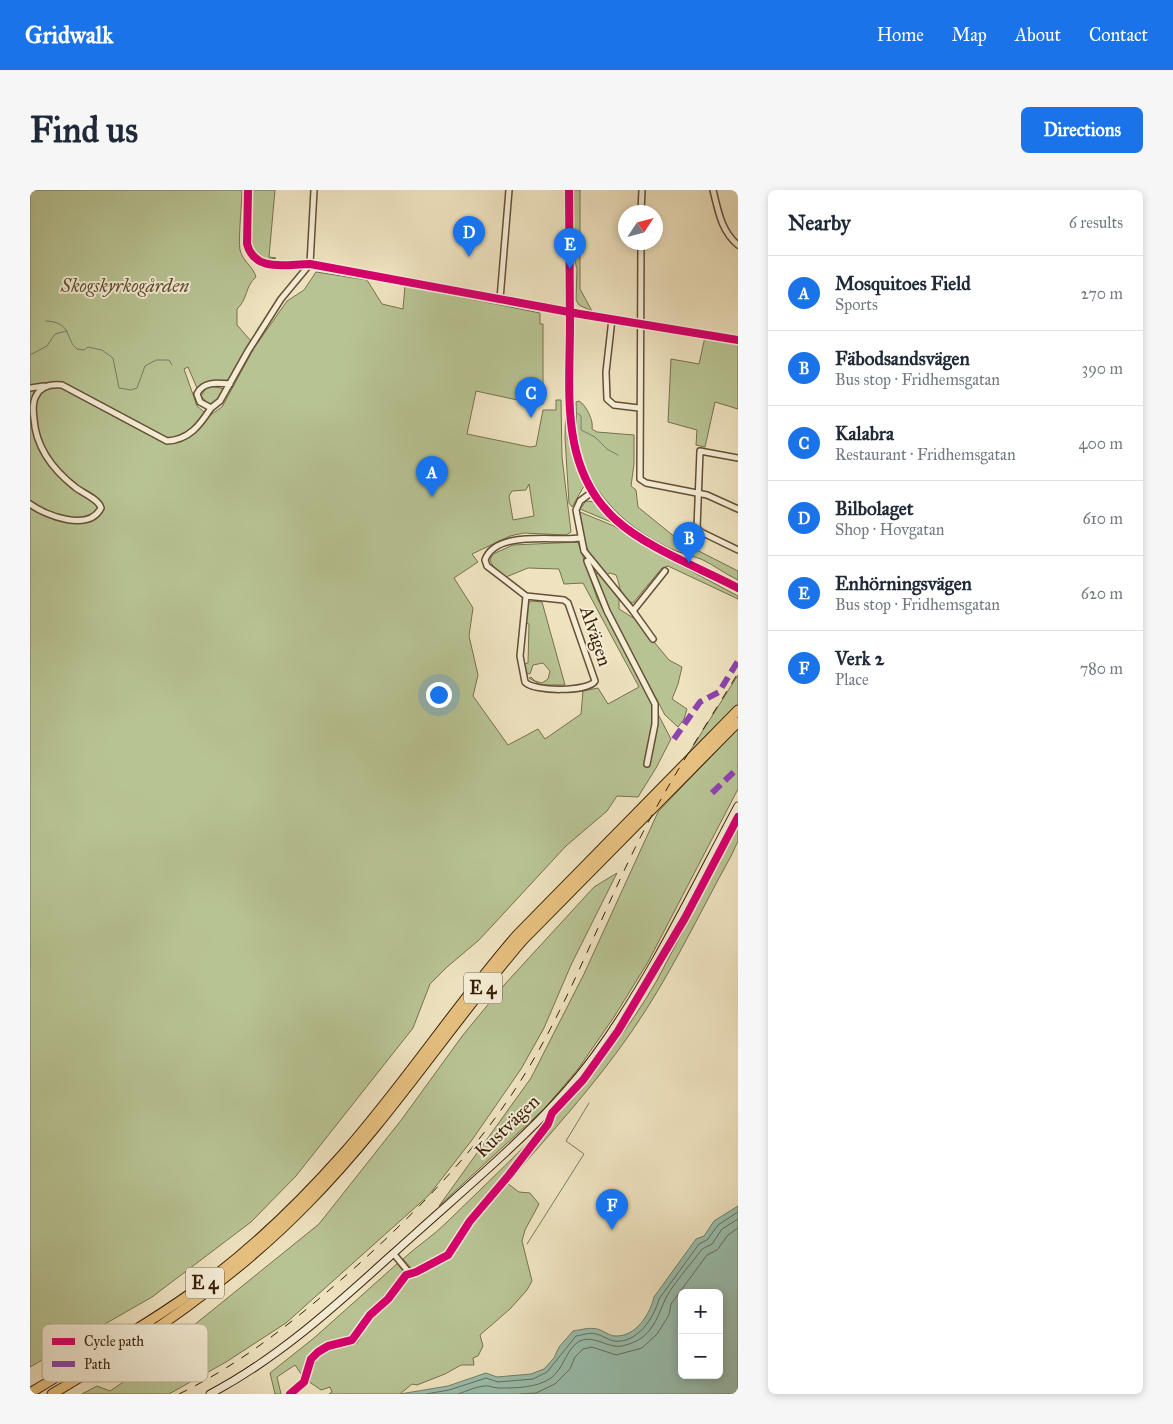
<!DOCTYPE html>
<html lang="en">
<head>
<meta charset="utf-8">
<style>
  :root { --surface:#fff; --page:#f6f6f7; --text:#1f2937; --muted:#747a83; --line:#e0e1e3; --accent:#1a73e8 }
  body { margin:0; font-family:"IM FELL Great Primer",serif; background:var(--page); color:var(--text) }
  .controls { position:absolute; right:15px; bottom:15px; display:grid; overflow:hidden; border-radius:8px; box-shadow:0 2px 8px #0003 }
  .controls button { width:45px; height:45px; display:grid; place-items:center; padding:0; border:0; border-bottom:1px solid var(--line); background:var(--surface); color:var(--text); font:25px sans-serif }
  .compass { position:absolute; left:588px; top:15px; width:45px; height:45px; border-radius:50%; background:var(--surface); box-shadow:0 2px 8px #0003; rotate:54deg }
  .you { position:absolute; left:408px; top:504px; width:18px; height:18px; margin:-12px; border:4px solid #fff; border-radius:50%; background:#1a73e8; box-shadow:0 0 0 8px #1a73e833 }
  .badge { display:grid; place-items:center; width:32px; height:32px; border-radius:50%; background:var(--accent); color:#fff; font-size:16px; font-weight:700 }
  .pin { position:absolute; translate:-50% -41px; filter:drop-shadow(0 1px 2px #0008) }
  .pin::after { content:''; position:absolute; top:26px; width:18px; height:15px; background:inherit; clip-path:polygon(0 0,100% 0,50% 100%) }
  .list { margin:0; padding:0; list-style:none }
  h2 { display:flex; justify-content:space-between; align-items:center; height:65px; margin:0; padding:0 20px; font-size:21px }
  h2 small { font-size:16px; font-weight:400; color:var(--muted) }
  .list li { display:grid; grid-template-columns:32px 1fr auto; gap:15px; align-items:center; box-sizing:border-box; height:75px; padding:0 20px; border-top:1px solid var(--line) }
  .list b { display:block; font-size:19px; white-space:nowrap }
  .list p { margin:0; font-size:16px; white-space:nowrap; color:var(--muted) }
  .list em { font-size:16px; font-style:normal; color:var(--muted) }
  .map { position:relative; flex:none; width:708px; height:1204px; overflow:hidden; border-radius:8px }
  header { display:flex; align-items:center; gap:30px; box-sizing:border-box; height:70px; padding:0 25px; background:var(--accent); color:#fff }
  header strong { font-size:24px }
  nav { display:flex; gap:28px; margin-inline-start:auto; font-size:18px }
  .intro { display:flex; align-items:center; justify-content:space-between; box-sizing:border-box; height:120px; padding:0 30px }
  h1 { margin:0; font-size:35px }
  .button { padding:12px 22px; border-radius:8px; background:var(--accent); color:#fff; font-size:18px; font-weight:700 }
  main { display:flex; gap:30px; padding:0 30px }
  aside { flex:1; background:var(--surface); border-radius:8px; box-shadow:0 2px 8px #0003 }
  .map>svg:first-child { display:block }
  .green { fill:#b8c393; stroke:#78704d; fill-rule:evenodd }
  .water { fill:#9abeae; stroke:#737e6b; fill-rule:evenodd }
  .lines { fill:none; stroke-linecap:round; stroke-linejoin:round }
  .shore { stroke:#696e5a; stroke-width:1 }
  .stream { stroke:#737e6b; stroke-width:1 }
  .minor-casing { stroke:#664f35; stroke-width:8 }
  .tertiary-casing { stroke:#664f35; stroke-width:9 }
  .secondary-casing { stroke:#381e07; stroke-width:9 }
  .motorway-casing { stroke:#381e07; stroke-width:11 }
  .minor { stroke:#f4ecd5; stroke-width:5 }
  .tertiary { stroke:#f4ecd5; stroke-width:6 }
  .secondary { stroke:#f4ecd5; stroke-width:7 }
  .motorway { stroke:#e7c180; stroke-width:9 }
  .rail { stroke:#381e07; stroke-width:1; stroke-dasharray:9 9; stroke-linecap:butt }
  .quiet { stroke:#8e44ad; stroke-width:6; stroke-dasharray:12 6; stroke-linecap:butt }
  .cycleway-casing { stroke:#f4ecd5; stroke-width:11 }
  .cycleway { stroke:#d6006c; stroke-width:8 }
  .labels { text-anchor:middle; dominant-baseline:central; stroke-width:4; stroke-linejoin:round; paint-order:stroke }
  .shield { fill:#f4ecd5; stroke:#705c45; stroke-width:1 }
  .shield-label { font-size:18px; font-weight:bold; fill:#381e07 }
  .park-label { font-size:19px; font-style:italic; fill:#5e5031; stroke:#f4ecd5 }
  .street-label { font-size:19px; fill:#381e07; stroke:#f4ecd5 }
  .key { fill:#f4ecd5; stroke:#bcae97; stroke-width:1 }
  .key-label { font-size:14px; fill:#381e07 }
</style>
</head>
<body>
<header>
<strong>Gridwalk</strong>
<nav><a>Home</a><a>Map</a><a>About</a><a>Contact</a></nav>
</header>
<div class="intro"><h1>Find us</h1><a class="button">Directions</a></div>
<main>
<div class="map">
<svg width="708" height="1204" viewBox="0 0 708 1204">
  <rect width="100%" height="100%" fill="#eee2bf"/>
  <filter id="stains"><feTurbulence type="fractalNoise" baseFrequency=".004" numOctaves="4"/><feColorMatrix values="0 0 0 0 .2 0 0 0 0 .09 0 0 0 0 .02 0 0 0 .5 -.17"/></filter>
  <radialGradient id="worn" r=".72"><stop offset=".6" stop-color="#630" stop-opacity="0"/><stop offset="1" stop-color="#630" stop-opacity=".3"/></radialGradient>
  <!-- green -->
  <g class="green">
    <path d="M0 0H212C212 15 208 48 210 60 213 72 223 76 226 87 215 96 218 109 207 119V135L221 151 198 190 175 193 167 198 158 177 154 179 167 216 179 226 192 217 224 158 257 111 274 100 286 82 337 90 352 114 373 119 375 96 510 123V134H513V214L507 216 492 214V211L446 201 437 244 500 257 506 256 513 220H526V210H531L532 267 541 342 536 345 494 343 480 346 442 364 448 372 424 388 443 418 439 446 448 485 443 506 478 555 508 539 515 549 551 524 553 501 568 498 578 514 609 497 553 393 534 394 529 379 498 378 476 387 463 376 460 370 463 364 483 355 548 352 567 408 641 549 626 578 608 607 587 606 577 621 536 656 449 750 417 777 400 794 383 838 266 986 221 1032 122 1107 0 1177ZM499 294 504 326 483 330 479 306 482 301 496 300Z"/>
    <path d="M222 0H245L239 67 246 68C234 71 228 68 221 58Z"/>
    <path d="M544 0H550V99L562 121 549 115 546 110 547 79 544 67Z"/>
    <path d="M675 147 708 154V219L685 212 675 257 666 255 667 240 638 232 641 169 669 174Z"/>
    <path d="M182 196 194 199 187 212 179 215 171 206 176 198Z"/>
    <path d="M549 211C556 215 564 231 562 239L567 242 604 245V274L601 296 606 300 608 317 651 352 708 381V390C695 384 684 375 671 369 663 366 654 364 646 361 601 342 562 307 549 259 545 244 547 227 546 212Z"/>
    <path d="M536 212 538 249 554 296 542 317 539 313 535 248Z"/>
    <path d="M556 311 566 312 582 330 605 347 690 394 606 348 581 332 550 319Z"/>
    <path d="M550 322 584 336 616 357 708 406V409L638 376 632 378 603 413C589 409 591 397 586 385L580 383 574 386C562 370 546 343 550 322Z"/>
    <path d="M568 383 589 407V419L605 429 639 470 652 477 648 494 642 509 657 519 654 529 648 537 635 525 572 406 565 384Z"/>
    <path d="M501 411 512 412 535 495H511L499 488 501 487 505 491 512 493 518 489 520 481 513 473 503 475 500 484 496 483 494 474 498 473 499 434 496 433 497 414Z"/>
    <path d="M708 485V517L653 572Z"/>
    <path d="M708 538V599L618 772 584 827 548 879 515 918 409 1016 501 888 554 784 628 622Z"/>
    <path d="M708 637V651L701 666C669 724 640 786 602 841 565 895 520 944 477 993L489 1002 500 1003 509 1014 495 1040 492 1051 502 1091 497 1100 480 1119 450 1145 453 1156 448 1166 443 1168 444 1175H431L415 1184 387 1195 382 1194 370 1204H299L302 1202 300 1197 291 1200 278 1191C292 1153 291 1163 327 1153L339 1133 379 1088 381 1078 373 1069C387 1056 403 1046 417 1032 494 957 571 887 626 792Z"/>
    <path d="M587 683 541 775 514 838 491 879 442 950 399 1005 256 1133 196 1172 139 1204H52L67 1196 80 1201 101 1187 104 1174 148 1148 289 1034 372 929 433 845 475 794 564 697Z"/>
    <path d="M369 1072 374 1078C372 1098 346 1113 335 1127 329 1135 325 1143 319 1150L302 1151 286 1158 274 1188 265 1175 247 1187 251 1204H245L240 1183 284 1148Z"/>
  </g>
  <!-- water -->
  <path class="water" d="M708 1016V1204H370L418 1196 456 1183 467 1187 501 1184 514 1179 524 1168 529 1157 543 1141C550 1140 560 1137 567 1139 573 1140 579 1146 585 1146 606 1147 620 1124 624 1107L666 1049 674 1046 684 1031ZM652 1103H689V1185H652Z"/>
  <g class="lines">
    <!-- shore -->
    <g class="shore">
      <path d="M396 1204 419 1200 456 1188 468 1192 503 1189 517 1182 546 1146C552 1145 560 1142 566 1144 572 1145 578 1150 584 1151 607 1154 624 1128 629 1109L669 1054 677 1050 688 1035 708 1022"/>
      <path d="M428 1204C437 1201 445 1197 454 1196 459 1195 463 1198 469 1198 485 1198 507 1198 521 1188 534 1178 536 1160 548 1152 562 1143 578 1159 592 1156 619 1150 625 1134 634 1112 640 1097 662 1073 672 1059L682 1054 692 1039 708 1029"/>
      <path d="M490 1204 506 1203 525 1194 540 1179 545 1167 553 1159 562 1157 586 1165 612 1158 627 1144 639 1125 641 1114 677 1065 687 1060 698 1045 708 1038"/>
    </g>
    <!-- stream -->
    <g class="stream">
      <path d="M16 131C43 132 35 150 47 159L54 160 58 157 72 160 83 168 89 198 101 200 107 198 115 176 126 170H139L142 175"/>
      <path d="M0 165 17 156 25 144 37 141"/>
      <path d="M547 223 551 226V240L565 247 577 259 588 265"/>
      <path d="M497 1054 554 964 536 951 559 913"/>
    </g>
    <defs>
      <g id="minor">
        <path d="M218 0 217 54C225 83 256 74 280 74L550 124 708 150"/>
        <path d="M683 0C688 20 691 41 708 55"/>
        <path d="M611 22 612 0"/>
        <path d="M611 52 610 289 616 293 677 305 708 319"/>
        <path d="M470 109 479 0"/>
        <path d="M582 129 576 182 577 209 584 215 609 218"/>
        <path d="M200 194C188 193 173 191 167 204L170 212 181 218 190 211 218 161 251 109 280 74 284 0"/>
        <path d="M0 198 14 196"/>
        <path d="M708 268 670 261 667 338 671 342 708 360"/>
        <path d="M562 302 550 311 546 320 554 361 603 421 623 449"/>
        <path d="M0 314C16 326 59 342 71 318 69 309 52 303 45 297 22 279 6 258 4 229 3 222 2 213 6 206 11 195 22 194 32 195L137 251C159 250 170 235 181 218"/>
        <path d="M557 371 577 421 625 514V534L617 574"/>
        <path d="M496 406 534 410 538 413 565 491C558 502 504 502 495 492L490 466 496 406 457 376 455 370C466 339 526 352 550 348"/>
        <path d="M603 421 635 381"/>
        <path d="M260 1204 274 1192 284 1165 298 1156 322 1150 340 1125 368 1097 377 1080 363 1063"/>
      </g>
      <path id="tertiary" d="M539 0C539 44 540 89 540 133 540 202 529 278 586 330 617 358 670 378 708 398"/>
      <path id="secondary" d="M180 1204C258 1163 321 1101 386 1043 447 988 517 931 566 864 622 787 663 700 708 616"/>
      <g id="motorway">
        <path d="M41 1168 66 1157"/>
        <path d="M0 1203C61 1166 125 1131 182 1088 229 1052 274 1008 313 964 375 894 426 815 487 745L708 520"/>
        <path d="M22 1204C114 1150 203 1090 278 1013 358 932 419 836 493 750L708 532"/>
      </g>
    </defs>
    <!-- minor casing -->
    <use href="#minor" class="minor-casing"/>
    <!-- tertiary casing -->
    <use href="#tertiary" class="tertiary-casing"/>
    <!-- secondary casing -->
    <use href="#secondary" class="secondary-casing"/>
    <!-- motorway casing -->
    <use href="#motorway" class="motorway-casing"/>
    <!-- minor -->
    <use href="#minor" class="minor"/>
    <!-- tertiary -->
    <use href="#tertiary" class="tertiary"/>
    <!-- secondary -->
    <use href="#secondary" class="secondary"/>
    <!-- motorway -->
    <use href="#motorway" class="motorway"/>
    <!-- rail -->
    <path class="rail" d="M149 1204C217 1171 274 1123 330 1073 391 1017 449 958 493 887 539 813 569 730 608 652 637 594 674 539 708 483"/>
    <!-- quiet -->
    <g class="quiet">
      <path d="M644 549 670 512 689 502 708 471"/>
      <path d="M682 603 708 578"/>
    </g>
    <defs>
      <g id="cycleway">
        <path d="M218 0 217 54C225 83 256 74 280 74L550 124 708 150"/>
        <path d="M539 0C539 44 540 89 540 133 540 202 529 278 586 330 617 358 670 378 708 398"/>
        <path d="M260 1204 274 1192 281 1169 288 1162 298 1156 322 1150 340 1125 358 1109 376 1085 386 1082 418 1065 440 1031 479 985 518 934 522 923 553 890 588 841 655 728 708 627"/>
      </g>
    </defs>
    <!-- cycleway casing -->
    <use href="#cycleway" class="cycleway-casing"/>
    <!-- cycleway -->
    <use href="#cycleway" class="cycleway"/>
  </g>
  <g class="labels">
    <!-- shield labels -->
    <g class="shield">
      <rect x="434" y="782.5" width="38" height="31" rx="4"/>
      <rect x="156" y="1077.5" width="38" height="31" rx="4"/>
    </g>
    <g class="shield-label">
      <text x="453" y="798">E 4</text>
      <text x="175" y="1093">E 4</text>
    </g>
    <!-- park labels -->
    <g class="park-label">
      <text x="95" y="95">Skogskyrkogården</text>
    </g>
    <!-- street labels -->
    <g class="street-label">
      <text transform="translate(566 446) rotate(71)">Alvägen</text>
      <text transform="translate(477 936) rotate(-44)">Kustvägen</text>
    </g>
  </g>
  <!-- legend -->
  <rect x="12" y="1134" width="166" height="58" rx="8" class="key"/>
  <rect x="22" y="1148" width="23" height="7" fill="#d6006c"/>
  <rect x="22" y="1171" width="23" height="6" fill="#8e44ad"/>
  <g class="key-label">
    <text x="54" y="1156">Cycle path</text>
    <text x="54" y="1179">Path</text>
  </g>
  <rect width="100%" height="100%" filter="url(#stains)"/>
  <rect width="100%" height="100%" fill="url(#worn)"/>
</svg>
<div class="controls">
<button>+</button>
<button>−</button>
</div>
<svg class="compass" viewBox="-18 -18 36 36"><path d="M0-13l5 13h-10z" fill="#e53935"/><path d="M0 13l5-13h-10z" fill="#747a83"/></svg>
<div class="you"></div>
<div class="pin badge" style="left:402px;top:307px">A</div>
<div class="pin badge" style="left:659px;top:373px">B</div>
<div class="pin badge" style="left:501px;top:228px">C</div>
<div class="pin badge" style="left:439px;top:67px">D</div>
<div class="pin badge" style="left:540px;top:79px">E</div>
<div class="pin badge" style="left:582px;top:1040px">F</div>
</div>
<aside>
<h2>Nearby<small>6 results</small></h2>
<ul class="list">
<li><span class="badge">A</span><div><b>Mosquitoes Field</b><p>Sports</p></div><em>270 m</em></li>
<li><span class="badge">B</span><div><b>Fäbodsandsvägen</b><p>Bus stop · Fridhemsgatan</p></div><em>390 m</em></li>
<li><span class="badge">C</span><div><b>Kalabra</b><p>Restaurant · Fridhemsgatan</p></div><em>400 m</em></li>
<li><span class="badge">D</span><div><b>Bilbolaget</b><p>Shop · Hovgatan</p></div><em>610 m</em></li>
<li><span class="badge">E</span><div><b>Enhörningsvägen</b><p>Bus stop · Fridhemsgatan</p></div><em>620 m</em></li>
<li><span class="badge">F</span><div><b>Verk 2</b><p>Place</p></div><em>780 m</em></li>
</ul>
</aside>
</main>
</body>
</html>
